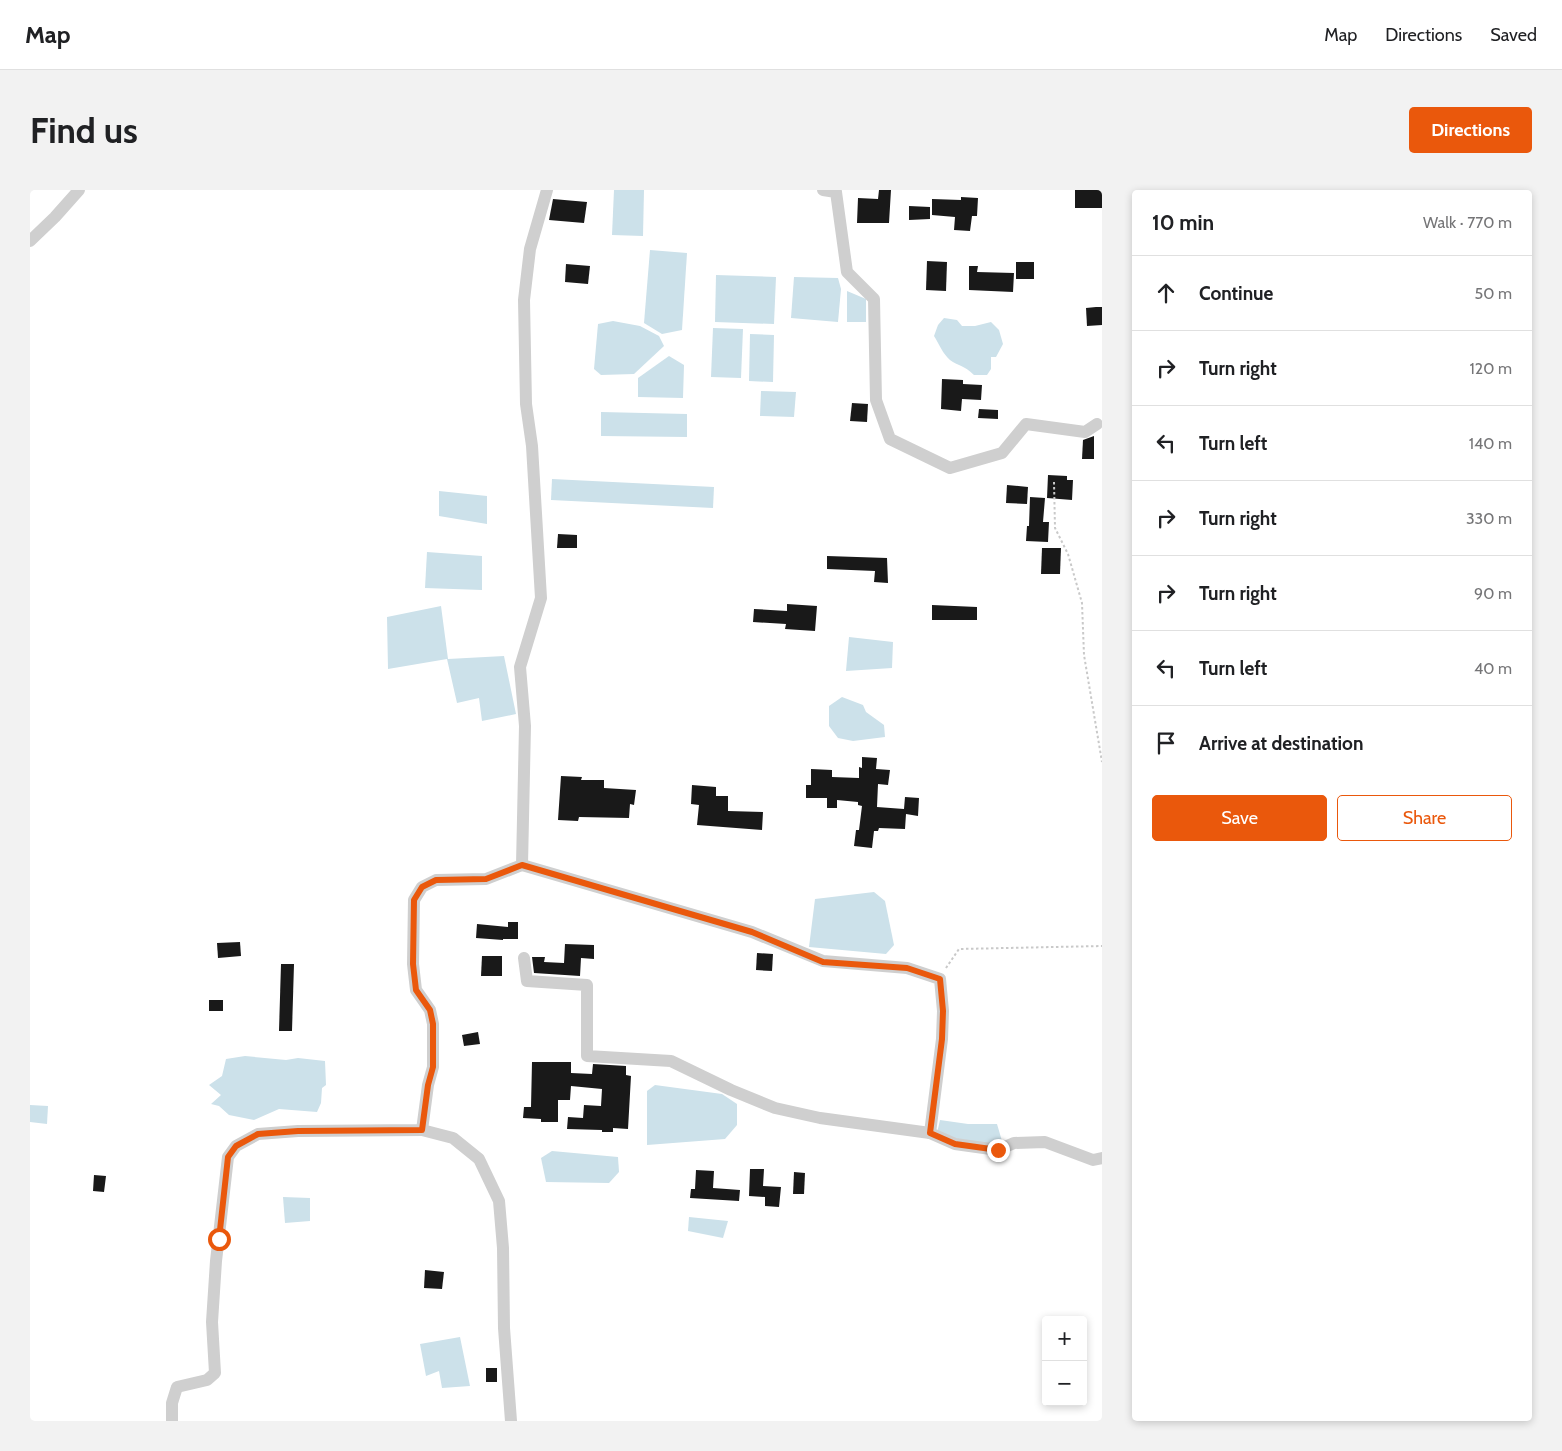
<!DOCTYPE html>
<html lang="en">
<head>
<meta charset="utf-8">
<style>
  :root { --surface:#fff; --page:#f2f2f2; --text:#202124; --muted:#757577; --line:#e0e0e0; --accent:#ea580c }
  body { margin:0; font-family:Cabin,sans-serif; background:var(--page); color:var(--text) }
  .controls { position:absolute; right:15px; bottom:15px; display:grid; overflow:hidden; border-radius:5px; box-shadow:0 2px 8px #0003 }
  .controls button { width:45px; height:45px; display:grid; place-items:center; padding:0; border:0; border-bottom:1px solid var(--line); background:var(--surface); color:var(--text); font:25px sans-serif }
  .stop { position:absolute; width:15px; height:15px; margin:-11px; border:4px solid #ea580c; border-radius:50%; background:#fff }
  .stop.end { background:#ea580c; border-color:#fff; box-shadow:0 1px 5px #0008 }
  .list { margin:0; padding:0; list-style:none }
  h2 { display:flex; justify-content:space-between; align-items:center; height:65px; margin:0; padding:0 20px; font-size:21px }
  h2 small { font-size:16px; font-weight:400; color:var(--muted) }
  .list li { display:grid; grid-template-columns:32px 1fr auto; gap:15px; align-items:center; box-sizing:border-box; height:75px; padding:0 20px; border-top:1px solid var(--line) }
  .list b { display:block; font-size:19px; white-space:nowrap }
  .list em { font-size:16px; font-style:normal; color:var(--muted) }
  .actions { display:flex; gap:10px; padding:15px 20px }
  .actions a { flex:1; padding:11px 0; border:1px solid var(--accent); border-radius:5px; text-align:center; font-size:18px; color:var(--accent) }
  .actions .main { background:var(--accent); color:#fff }
  .icon { flex:none; width:28px; height:28px; fill:none; stroke:currentColor; stroke-width:2; stroke-linecap:round; stroke-linejoin:round }
  .map { position:relative; flex:none; width:1072px; height:1231px; overflow:hidden; border-radius:5px }
  header { display:flex; align-items:center; gap:30px; box-sizing:border-box; height:70px; padding:0 25px; background:var(--surface); border-bottom:1px solid var(--line) }
  header strong { font-size:24px }
  nav { display:flex; gap:28px; margin-inline-start:auto; font-size:18px }
  .intro { display:flex; align-items:center; justify-content:space-between; box-sizing:border-box; height:120px; padding:0 30px }
  h1 { margin:0; font-size:35px }
  .button { padding:12px 22px; border-radius:5px; background:var(--accent); color:#fff; font-size:18px; font-weight:700 }
  main { display:flex; gap:30px; padding:0 30px }
  aside { flex:1; background:var(--surface); border-radius:5px; box-shadow:0 2px 8px #0003 }
  .map>svg:first-child { display:block }
  .water { fill:#cce1ea }
  .building { fill:#191919 }
  .lines { fill:none; stroke-linecap:round; stroke-linejoin:round }
  .path { stroke:#c9c9c9; stroke-width:2; stroke-dasharray:2.5 2.5; stroke-linecap:butt }
  .street { stroke:#cfcfcf; stroke-width:12 }
  .route { stroke:#ea580c; stroke-width:6 }
</style>
</head>
<body>
<header>
<strong>Map</strong>
<nav><a>Map</a><a>Directions</a><a>Saved</a></nav>
</header>
<div class="intro"><h1>Find us</h1><a class="button">Directions</a></div>
<main>
<div class="map">
<svg width="1072" height="1231" viewBox="0 0 1072 1231">
  <rect width="100%" height="100%" fill="#fff"/>
  <!-- water -->
  <g class="water">
    <path d="M584 0H614L613 46 582 45Z"/>
    <path d="M620 60 657 63 652 140 632 144 614 133Z"/>
    <path d="M686 85 746 87 744 134 685 132Z"/>
    <path d="M764 87 808 88 811 99 808 132 761 128Z"/>
    <path d="M817 101 836 109V132H817Z"/>
    <path d="M914 128 927 130 932 136H945L961 132 969 140 973 154 966 167H961V179L957 185H944C934 175 928 176 920 170 913 164 909 154 904 146L908 135Z"/>
    <path d="M583 131 610 136 629 146 634 156 604 184 571 185 564 179 568 134Z"/>
    <path d="M683 138 713 139 711 188 681 187Z"/>
    <path d="M720 144 744 145 743 192 719 191Z"/>
    <path d="M639 166 654 175 653 208 608 207V188Z"/>
    <path d="M731 201 766 202 764 227 730 226Z"/>
    <path d="M571 222 657 224V247L571 246Z"/>
    <path d="M522 289 684 297 683 318 521 310Z"/>
    <path d="M409 301 457 306V334L409 326Z"/>
    <path d="M397 362 452 366V400L395 398Z"/>
    <path d="M411 416 418 469 474 466 486 524 452 531 449 508 427 513 417 469 358 479 357 427Z"/>
    <path d="M819 447 863 452 862 478 816 481Z"/>
    <path d="M812 507 833 515 836 522 854 535 855 547 823 551 808 548 799 536V516Z"/>
    <path d="M844 702 855 711 864 755 856 764 779 757 785 709Z"/>
    <path d="M215 866 256 870 268 868 295 871 296 895 292 898 291 913 287 922 249 919 224 930 199 925 189 916 181 914 191 905 179 895 192 886 196 869Z"/>
    <path d="M625 895 692 904 707 914V935L695 949 617 955V901Z"/>
    <path d="M0 915 18 916 17 934 0 932Z"/>
    <path d="M910 930 938 934H967L972 951C956 960 924 948 907 943Z"/>
    <path d="M522 961 588 967 589 982 579 993 516 992 511 968Z"/>
    <path d="M253 1007 280 1008V1031L255 1033Z"/>
    <path d="M659 1027 698 1031 693 1048 658 1041Z"/>
    <path d="M430 1147 440 1196 412 1198 409 1181 396 1186 390 1154Z"/>
  </g>
  <!-- building -->
  <g class="building">
    <path d="M849 0H861L859 33H827L828 8 848 9Z"/>
    <rect x="1045" y="0" width="27" height="18"/>
    <path d="M931 7 948 8 947 26H942L940 41 924 40 925 27 902 25V9L931 10Z"/>
    <path d="M523 9 557 12 554 33 519 30Z"/>
    <path d="M879 16 900 17V29L879 30Z"/>
    <path d="M897 71 917 72 916 101 896 100Z"/>
    <rect x="986" y="72" width="18" height="17"/>
    <path d="M536 74 560 76 558 94 535 92Z"/>
    <path d="M939 76H948L947 82 984 83 983 102 939 100Z"/>
    <path d="M1066 117H1072V135L1057 136 1056 118Z"/>
    <path d="M912 189 933 190V194L952 195 951 210 932 209 931 221 911 219Z"/>
    <path d="M822 213 838 214 837 232 820 231Z"/>
    <path d="M949 219 968 220V229L948 228Z"/>
    <path d="M1064 246V269H1052L1053 250Z"/>
    <path d="M1018 285 1037 286V290H1043L1042 310 1017 308Z"/>
    <path d="M977 295 998 297 997 314 976 313Z"/>
    <path d="M1000 307 1015 308 1013 332H1019L1018 352 996 351 997 336H999Z"/>
    <path d="M528 344 547 345V358H527Z"/>
    <path d="M1012 358H1031L1030 384H1011Z"/>
    <path d="M797 366 857 368 858 393 844 392 845 381 797 379Z"/>
    <path d="M757 414 787 416 785 441 755 439 756 434 723 432 724 419 757 421Z"/>
    <path d="M902 415 947 417V430H902Z"/>
    <path d="M832 567 847 568 846 579 860 580 858 595 848 594 847 617 874 619 875 607 889 608 888 626 876 624 875 639 849 638 848 641H844L842 658 824 656 826 640H829L832 616 828 615V612L807 610V618H797V608H776V595H781V579L802 580V587L829 588V577L832 578Z"/>
    <path d="M531 586 552 587 551 590H574V598L606 600 604 615 600 614 599 628 549 627 548 631 528 630Z"/>
    <path d="M662 595 686 597V606H698V621L733 622 732 640 667 635 669 615 661 614Z"/>
    <path d="M478 732H488V749H473V750L446 748 447 734 478 737Z"/>
    <path d="M210 752 211 766 188 768 187 753Z"/>
    <path d="M535 754 564 755V769L551 768 550 786 504 783 502 767H515L514 772 534 773Z"/>
    <path d="M727 763 743 764 742 781 726 780Z"/>
    <path d="M452 766H472V786H451Z"/>
    <path d="M251 774H264L262 841H249Z"/>
    <rect x="179" y="810" width="14" height="11"/>
    <path d="M448 842 450 854 434 856 432 845Z"/>
    <path d="M502 872H541V883L562 884 563 874 596 876V885L601 886 598 939 583 938V942H572V940L537 939 538 927 553 928 554 915 571 916 572 899 541 896 540 910H528V932H511V929L493 928 494 917H501Z"/>
    <path d="M720 979H734L733 996 751 997 749 1017 735 1016V1007L719 1006Z"/>
    <path d="M666 980 684 981 683 998 710 1000 709 1011 660 1008 661 999H665Z"/>
    <path d="M764 982 775 983 774 1004H763Z"/>
    <path d="M64 985 76 986 74 1002 63 1001Z"/>
    <path d="M395 1080 414 1082 412 1099 394 1098Z"/>
    <rect x="456" y="1178" width="11" height="14"/>
  </g>
  <g class="lines">
    <!-- path -->
    <g class="path">
      <path d="M1024 292 1025 338 1038 364 1052 413 1054 465 1072 572"/>
      <path d="M916 778 929 759 1072 756"/>
    </g>
    <!-- street -->
    <g class="street">
      <path d="M793 0 806 2 817 82 844 109 846 210 860 249 920 278 972 263 996 234 1055 242 1067 234"/>
      <path d="M0 51 25 27 49 0"/>
      <path d="M492 675 722 742 793 771 877 778 910 789 913 821 912 849 900 943 925 954 968 960 984 953 1015 952 1063 970 1072 968"/>
      <path d="M494 768 497 791 557 795V866L641 871 701 900 745 918 790 928 900 943"/>
      <path d="M392 940 423 948 449 969 469 1011 473 1058 474 1138 481 1231"/>
      <path d="M142 1231V1213L147 1197 177 1190 185 1183 182 1132 186 1071 198 967 206 956 228 944 268 941 392 940 398 895 403 877V834L400 820 386 800 383 774 384 710 392 697 406 690 456 689 492 675 495 536 490 477 511 408 502 256 496 214 494 110 500 59 517 0"/>
    </g>
  </g>
  <g class="lines">
    <!-- route -->
    <path class="route" d="M189 1049 198 967 206 956 228 944 268 941 392 940 398 895 403 877V834L400 820 386 800 383 774 384 710 392 697 406 690 456 689 492 675 722 742 793 772 877 778 910 789 913 821 912 849 900 943 925 954 968 960"/>
  </g>
</svg>
<div class="controls">
<button>+</button>
<button>−</button>
</div>
<div class="stop" style="left:189px;top:1049px"></div>
<div class="stop end" style="left:968px;top:960px"></div>
</div>
<aside>
<h2>10 min<small>Walk · 770 m</small></h2>
<ul class="list">
<li><svg class="icon" aria-label="ahead" viewBox="0 0 24 24"><path d="M12 20V5M6 11l6-6 6 6"/></svg><div><b>Continue</b></div><em>50 m</em></li>
<li><svg class="icon" aria-label="right" viewBox="0 0 24 24"><path d="M7 20v-9h11M14 6l5 5-5 5"/></svg><div><b>Turn right</b></div><em>120 m</em></li>
<li><svg class="icon" aria-label="left" viewBox="0 0 24 24"><path d="M17 20v-9H6M10 6l-5 5 5 5"/></svg><div><b>Turn left</b></div><em>140 m</em></li>
<li><svg class="icon" aria-label="right" viewBox="0 0 24 24"><path d="M7 20v-9h11M14 6l5 5-5 5"/></svg><div><b>Turn right</b></div><em>330 m</em></li>
<li><svg class="icon" aria-label="right" viewBox="0 0 24 24"><path d="M7 20v-9h11M14 6l5 5-5 5"/></svg><div><b>Turn right</b></div><em>90 m</em></li>
<li><svg class="icon" aria-label="left" viewBox="0 0 24 24"><path d="M17 20v-9H6M10 6l-5 5 5 5"/></svg><div><b>Turn left</b></div><em>40 m</em></li>
<li><svg class="icon" aria-label="arrive" viewBox="0 0 24 24"><path d="M6 21V4h12l-3 4 3 4H6"/></svg><div><b>Arrive at destination</b></div></li>
</ul>
<div class="actions"><a class="main">Save</a><a>Share</a></div>
</aside>
</main>
</body>
</html>
